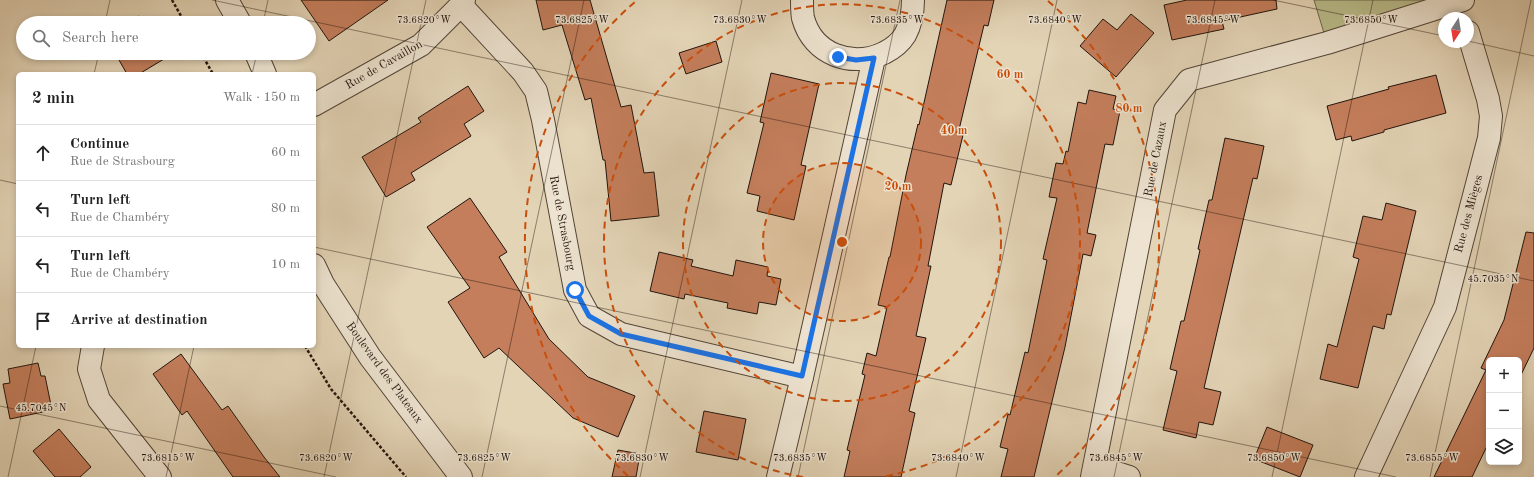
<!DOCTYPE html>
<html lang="en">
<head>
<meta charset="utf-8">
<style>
  :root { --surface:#fff; --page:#f6f6f6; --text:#222; --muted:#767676; --line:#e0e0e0 }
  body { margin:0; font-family:"Old Standard TT",serif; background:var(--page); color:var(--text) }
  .controls { position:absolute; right:12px; bottom:12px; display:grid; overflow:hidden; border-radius:6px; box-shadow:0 2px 6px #0003 }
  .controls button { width:36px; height:36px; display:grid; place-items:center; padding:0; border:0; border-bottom:1px solid var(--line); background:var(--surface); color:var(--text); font:20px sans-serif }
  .compass { position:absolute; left:1438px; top:12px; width:36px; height:36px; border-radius:50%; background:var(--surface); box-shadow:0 2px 6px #0003; rotate:192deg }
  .stop { position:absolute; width:12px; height:12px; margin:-9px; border:3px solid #1a73e8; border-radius:50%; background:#fff }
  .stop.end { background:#1a73e8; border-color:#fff; box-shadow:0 1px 4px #0008 }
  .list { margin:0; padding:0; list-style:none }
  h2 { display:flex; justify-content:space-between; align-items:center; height:52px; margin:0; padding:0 16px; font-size:17px }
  h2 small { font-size:13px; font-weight:400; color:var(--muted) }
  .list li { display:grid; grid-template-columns:26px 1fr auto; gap:12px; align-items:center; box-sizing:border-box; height:56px; padding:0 16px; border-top:1px solid var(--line) }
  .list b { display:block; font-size:15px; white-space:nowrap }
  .list p { margin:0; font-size:13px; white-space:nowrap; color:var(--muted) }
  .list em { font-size:13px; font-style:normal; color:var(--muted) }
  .icon { flex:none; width:22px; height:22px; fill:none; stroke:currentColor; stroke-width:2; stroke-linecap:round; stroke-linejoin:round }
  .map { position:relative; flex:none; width:1534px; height:477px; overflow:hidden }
  .search { position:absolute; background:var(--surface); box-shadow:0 2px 6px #0003; left:16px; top:16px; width:300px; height:44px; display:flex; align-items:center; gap:10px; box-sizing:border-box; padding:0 14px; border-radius:22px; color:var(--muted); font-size:15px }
  .panel { position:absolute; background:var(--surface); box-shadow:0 2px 6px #0003; left:16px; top:72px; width:300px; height:276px; border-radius:6px }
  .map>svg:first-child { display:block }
  .green { fill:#b9bb8a; stroke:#6d684c }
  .building { fill:#c47e5c; stroke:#21140d }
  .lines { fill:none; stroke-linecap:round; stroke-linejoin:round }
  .street-casing { stroke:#524437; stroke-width:24 }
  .path { stroke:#21140d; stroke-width:2.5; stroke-dasharray:3 2; stroke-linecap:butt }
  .street { stroke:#ede3d0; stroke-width:22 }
  .route { stroke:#1a73e8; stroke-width:5 }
  .ticks { fill:none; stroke:#21140d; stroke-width:1; stroke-opacity:0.45 }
  .ring { fill:none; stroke:#ca4f0c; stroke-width:2; stroke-dasharray:7 5 }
  .labels { text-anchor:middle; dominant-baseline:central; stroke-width:3; stroke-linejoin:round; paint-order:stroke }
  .street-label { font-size:12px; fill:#21140d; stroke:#ede3d0 }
  .ticks-label { font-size:10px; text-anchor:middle; fill:#21140d; stroke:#ede3d0; stroke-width:3; stroke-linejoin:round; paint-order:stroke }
  .centre { fill:#ca4f0c; stroke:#ede3d0; stroke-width:2 }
  .ring-label { font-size:12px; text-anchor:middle; font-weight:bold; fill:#ca4f0c; stroke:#ede3d0; stroke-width:3; stroke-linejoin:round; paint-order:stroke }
</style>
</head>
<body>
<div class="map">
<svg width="1534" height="477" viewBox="0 0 1534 477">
  <rect width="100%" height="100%" fill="#e3d4b6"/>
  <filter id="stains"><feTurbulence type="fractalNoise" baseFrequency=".005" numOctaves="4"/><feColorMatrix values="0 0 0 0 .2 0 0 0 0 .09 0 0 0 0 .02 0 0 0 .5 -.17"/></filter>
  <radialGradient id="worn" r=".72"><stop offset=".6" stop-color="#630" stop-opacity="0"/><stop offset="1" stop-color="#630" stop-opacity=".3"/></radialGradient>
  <!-- green -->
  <path class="green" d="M1314 0H1463L1327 43Z"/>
  <!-- building -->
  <g class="building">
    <path d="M301 0H388L329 41Z"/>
    <path d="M536 0H590L621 107 631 105 644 173 654 172 659 216 611 221 605 160H603L591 98 585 100 562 25 543 30Z"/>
    <path d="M947 0H994L988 26 984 25 958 134 963 135 951 185 944 183 928 266H931L916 336 926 338 909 411 915 413 901 477H844L850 451 847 450 865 375 862 374 867 353 876 356 887 307 878 305 889 257H890L906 175 918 124 919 125Z"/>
    <path d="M1187 0H1276L1277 9 1222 21 1224 29 1172 40 1164 5Z"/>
    <path d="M1131 14 1154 33 1116 77 1080 46 1103 19 1117 30Z"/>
    <path d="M139 16 143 23H128Z"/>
    <path d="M716 41 722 62 686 74 679 53Z"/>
    <path d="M115 53H160L164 59 139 74H127Z"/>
    <path d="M771 73 819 84 801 165 806 166 794 220 757 211 760 196 747 193 764 123 760 122Z"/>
    <path d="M1436 75 1446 113 1384 130V132L1352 141 1351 136 1336 140 1327 106 1389 89 1388 87Z"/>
    <path d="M468 86 484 111 464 124 471 136 411 173 415 180 386 197 362 157 421 122 418 118Z"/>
    <path d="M1089 90 1116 96 1113 109 1120 111 1113 145 1105 144 1087 233 1096 235 1091 256 1083 254 1065 347 1034 477H1001L1008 449 1000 447 1008 414 1010 415 1025 352 1028 353 1047 260 1043 259 1057 198 1049 197 1056 163 1063 164 1066 151 1068 152 1078 102 1086 104Z"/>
    <path d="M1225 138 1264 146 1257 179 1253 178 1204 388 1221 392 1213 425 1199 422 1196 438 1163 430 1177 371 1170 369 1181 321H1184L1200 250 1198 249 1209 200H1212Z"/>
    <path d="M470 198 507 252 499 257 549 339 588 377 635 396 618 437 573 418 499 348 484 358 448 302 470 288 427 227Z"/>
    <path d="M1386 203 1416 211 1391 315 1387 314 1384 329 1373 326 1358 388 1320 379 1328 344 1337 347 1359 259 1353 257 1363 216 1382 220Z"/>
    <path d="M1526 232 1534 233V348L1519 379V360H1489V442L1472 477H1434L1486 370 1481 368 1504 320Z"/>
    <path d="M659 252 693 260 691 266 733 276 736 260 768 267 767 276 781 279 776 305 759 302 757 314 727 308 728 303 685 294 684 299 650 291Z"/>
    <path d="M181 354 222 410 228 406 264 457 280 477H233L187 411 182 415 153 374Z"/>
    <path d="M38 363 41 376H45L52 410 10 419 3 384 10 383 8 369Z"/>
    <path d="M704 411 746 419 738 460 696 452Z"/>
    <path d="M1267 427 1313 445 1300 477 1254 459Z"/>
    <path d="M59 429 91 467 80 477H55L33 451Z"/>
    <path d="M618 450 640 454 636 477H612Z"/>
  </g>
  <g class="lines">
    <defs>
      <g id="street">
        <path d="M227 0 240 23"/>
        <path d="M802 0C802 6 802 13 803 18 813 55 852 68 884 53 892 49 900 43 905 35 911 24 913 13 913 0"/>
        <path d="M461 5 523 72 536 91 543 120 575 290 589 316 621 334 802 377"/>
        <path d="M256 53 265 74"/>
        <path d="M314 105 421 45 461 5 464 0"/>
        <path d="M314 265 323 284 370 357 461 477"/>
        <path d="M93 346 89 369 99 400 160 477"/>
        <path d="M1095 466 1129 477"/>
        <path d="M778 477 802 377 874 58"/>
        <path d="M1092 477 1165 110 1189 80 1327 43 1463 0"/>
        <path d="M1366 477 1445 307 1489 138 1491 116 1488 99 1468 32"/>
      </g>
    </defs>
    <!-- street casing -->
    <use href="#street" class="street-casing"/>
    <!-- path -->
    <g class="path">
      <path d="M172 0 185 23"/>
      <path d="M201 53 213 74"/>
      <path d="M305 346 331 389 406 477"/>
    </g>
    <!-- street -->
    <use href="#street" class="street"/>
  </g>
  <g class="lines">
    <!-- route -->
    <path class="route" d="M575 290 589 316 621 334 802 376 874 58 856 60 838 57"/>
  </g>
  <!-- ticks -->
  <path class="ticks" d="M212 0 1534 281M1273 0 1444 36M105 23 110 0M263 23 268 0M1468 41 1534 56M94 74 99 53M252 74 257 53M0 180 18 184M314 247 1396 477M0 406 336 477M8 477 36 346M166 477 194 346M324 477 426 0M482 477 584 0M640 477 742 0M798 477 900 0M956 477 1057 0M1114 477 1215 0M1272 477 1373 0M1430 477 1531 0"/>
  <!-- distance rings -->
  <circle cx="842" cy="242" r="79" fill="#ca4f0c" fill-opacity=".12"/>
  <g class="ring">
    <circle cx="842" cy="242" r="79"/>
    <circle cx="842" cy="242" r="159"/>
    <path d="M803 477A238 238 0 1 1 881 477"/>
    <path d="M628 476A317 317 0 0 1 636 1M1048 1A317 317 0 0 1 1056 476"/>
  </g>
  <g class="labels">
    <!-- street labels -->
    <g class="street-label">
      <text transform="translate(384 65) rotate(-30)">Rue de Cavaillon</text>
      <text transform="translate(1156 159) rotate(-79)">Rue de Cazaux</text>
      <text transform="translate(1469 214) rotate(-75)">Rue des Mièges</text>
      <text transform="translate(562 223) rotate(79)">Rue de Strasbourg</text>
      <text transform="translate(384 373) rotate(54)">Boulevard des Plateaux</text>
    </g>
  </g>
  <g class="ticks-label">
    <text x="424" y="23">73.6820°W</text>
    <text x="582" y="23">73.6825°W</text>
    <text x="740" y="23">73.6830°W</text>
    <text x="897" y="23">73.6835°W</text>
    <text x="1055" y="23">73.6840°W</text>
    <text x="1213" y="23">73.6845°W</text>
    <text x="1371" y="23">73.6850°W</text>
    <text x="1493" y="282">45.7035°N</text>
    <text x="41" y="411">45.7045°N</text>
    <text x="168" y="461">73.6815°W</text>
    <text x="326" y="461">73.6820°W</text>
    <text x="484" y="461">73.6825°W</text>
    <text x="642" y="461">73.6830°W</text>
    <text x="800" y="461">73.6835°W</text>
    <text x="958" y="461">73.6840°W</text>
    <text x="1116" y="461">73.6845°W</text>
    <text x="1274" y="461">73.6850°W</text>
    <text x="1432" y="461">73.6855°W</text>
  </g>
  <circle cx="842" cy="242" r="6" class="centre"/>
  <g class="ring-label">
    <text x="1010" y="78">60 m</text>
    <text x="1129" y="112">80 m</text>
    <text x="954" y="134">40 m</text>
    <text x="898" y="190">20 m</text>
  </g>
  <rect width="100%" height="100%" filter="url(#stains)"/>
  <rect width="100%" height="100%" fill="url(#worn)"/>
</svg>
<div class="controls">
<button>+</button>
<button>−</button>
<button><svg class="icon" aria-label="layers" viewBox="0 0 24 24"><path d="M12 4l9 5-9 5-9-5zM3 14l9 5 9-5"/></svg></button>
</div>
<svg class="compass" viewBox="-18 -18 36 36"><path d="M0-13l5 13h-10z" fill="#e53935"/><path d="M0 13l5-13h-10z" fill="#767676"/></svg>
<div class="stop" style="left:575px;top:290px"></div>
<div class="stop end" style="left:838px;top:57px"></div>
<div class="search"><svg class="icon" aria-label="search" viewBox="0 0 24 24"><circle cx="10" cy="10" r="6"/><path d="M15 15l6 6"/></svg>Search here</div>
<section class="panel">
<h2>2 min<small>Walk · 150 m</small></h2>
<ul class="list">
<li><svg class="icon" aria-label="ahead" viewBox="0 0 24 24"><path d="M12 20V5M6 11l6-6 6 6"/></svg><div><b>Continue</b><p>Rue de Strasbourg</p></div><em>60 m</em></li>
<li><svg class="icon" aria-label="left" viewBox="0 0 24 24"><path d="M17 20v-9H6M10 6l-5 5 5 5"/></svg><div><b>Turn left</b><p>Rue de Chambéry</p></div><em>80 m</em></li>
<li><svg class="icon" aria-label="left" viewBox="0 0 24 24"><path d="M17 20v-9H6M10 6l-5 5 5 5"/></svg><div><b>Turn left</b><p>Rue de Chambéry</p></div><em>10 m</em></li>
<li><svg class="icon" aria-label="arrive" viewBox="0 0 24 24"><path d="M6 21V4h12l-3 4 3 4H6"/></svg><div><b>Arrive at destination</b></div></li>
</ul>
</section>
</div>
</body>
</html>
